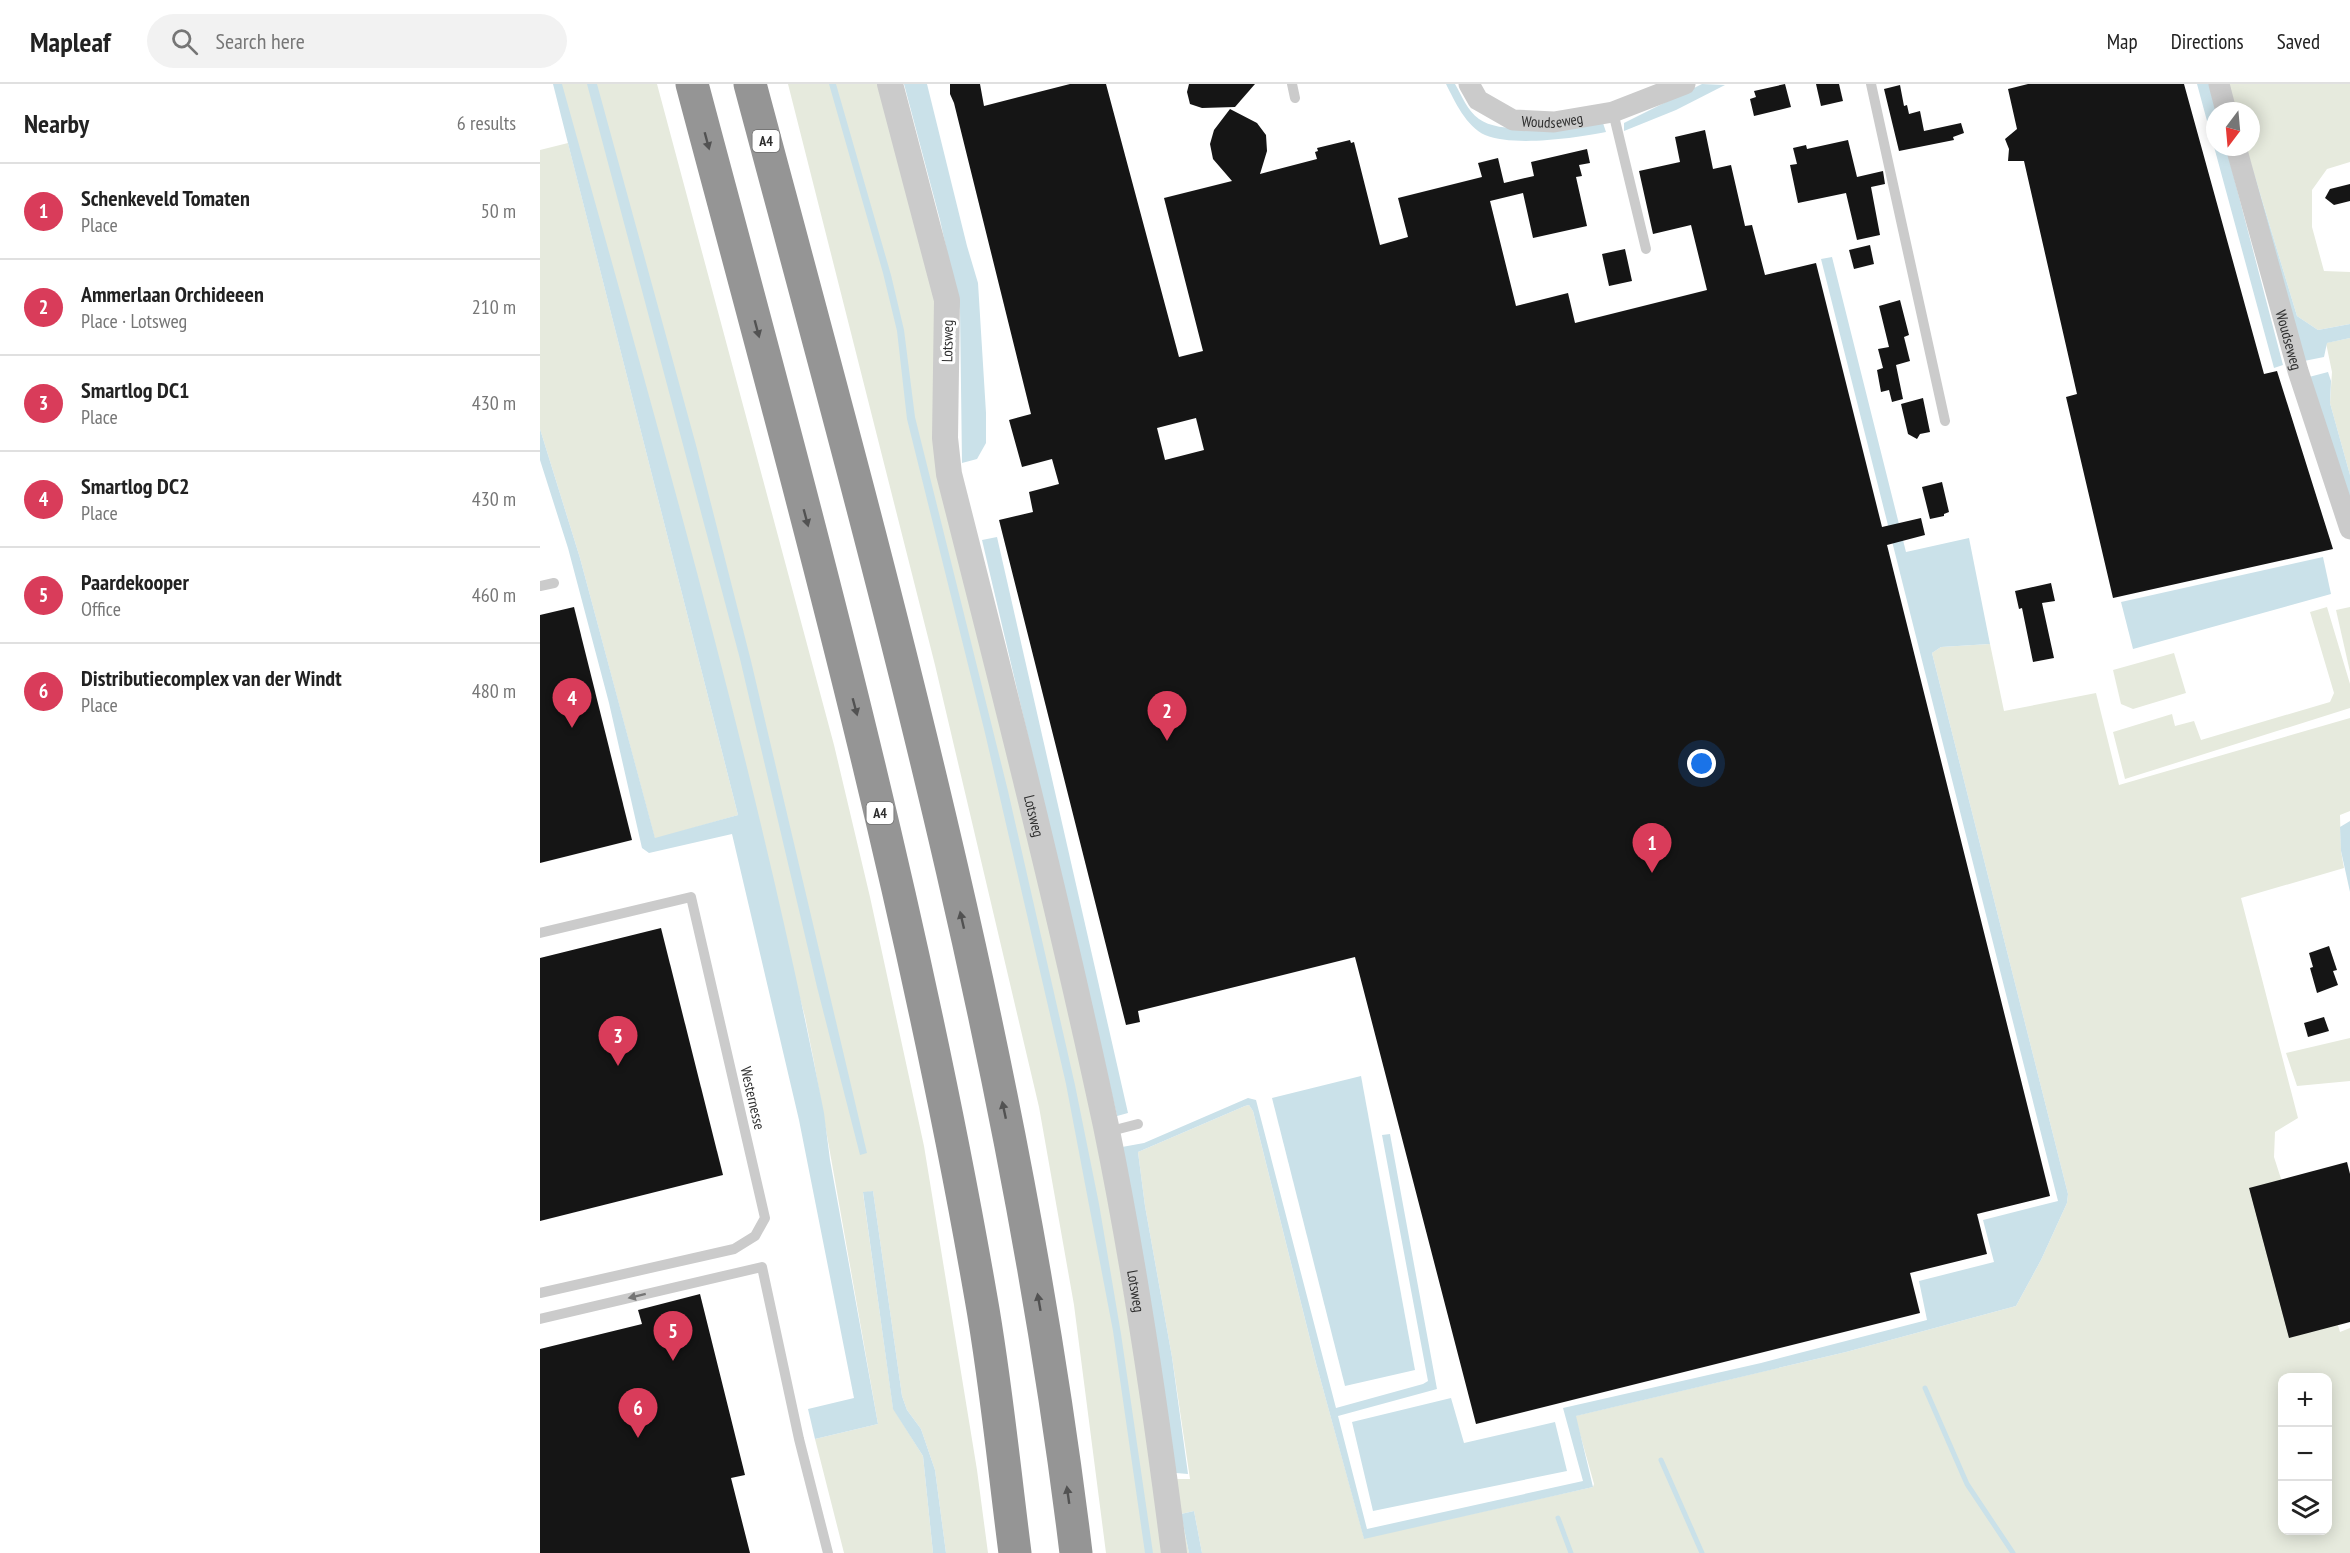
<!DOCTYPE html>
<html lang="en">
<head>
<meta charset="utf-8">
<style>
  :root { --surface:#fff; --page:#f2f2f2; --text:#222; --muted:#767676; --line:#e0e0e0; --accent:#d93c5a }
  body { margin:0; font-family:"PT Sans Narrow",sans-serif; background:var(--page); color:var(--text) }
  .controls { position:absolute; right:18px; bottom:18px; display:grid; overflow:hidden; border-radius:12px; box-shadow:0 3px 15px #0003 }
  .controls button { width:54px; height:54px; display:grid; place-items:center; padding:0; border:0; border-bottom:2px solid var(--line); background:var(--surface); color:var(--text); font:30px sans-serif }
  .compass { position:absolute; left:1666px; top:18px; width:54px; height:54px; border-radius:50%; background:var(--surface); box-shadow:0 3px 15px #0003; rotate:196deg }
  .you { position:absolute; left:1162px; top:680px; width:21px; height:21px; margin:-15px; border:4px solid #fff; border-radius:50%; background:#1a73e8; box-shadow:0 0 0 9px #1a73e833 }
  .badge { display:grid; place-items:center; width:39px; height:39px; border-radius:50%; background:var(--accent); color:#fff; font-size:20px; font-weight:700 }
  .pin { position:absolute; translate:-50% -50px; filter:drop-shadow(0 2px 3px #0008) }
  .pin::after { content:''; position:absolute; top:32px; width:21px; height:18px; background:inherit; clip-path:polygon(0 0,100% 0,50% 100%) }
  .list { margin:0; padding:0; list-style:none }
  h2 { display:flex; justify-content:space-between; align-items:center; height:78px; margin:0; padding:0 24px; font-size:26px }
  h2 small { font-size:20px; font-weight:400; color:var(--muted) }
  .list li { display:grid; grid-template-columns:39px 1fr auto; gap:18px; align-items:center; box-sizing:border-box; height:96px; padding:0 24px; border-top:2px solid var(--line) }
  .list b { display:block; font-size:22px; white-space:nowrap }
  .list p { margin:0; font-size:20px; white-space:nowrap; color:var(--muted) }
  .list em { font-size:20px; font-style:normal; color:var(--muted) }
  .icon { flex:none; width:33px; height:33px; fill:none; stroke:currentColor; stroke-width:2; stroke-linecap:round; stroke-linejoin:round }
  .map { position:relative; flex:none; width:1810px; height:1469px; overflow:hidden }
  header { display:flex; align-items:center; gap:36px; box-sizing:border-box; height:84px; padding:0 30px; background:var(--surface); border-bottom:2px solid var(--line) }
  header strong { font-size:28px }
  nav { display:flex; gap:33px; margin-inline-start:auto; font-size:21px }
  .search { width:420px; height:54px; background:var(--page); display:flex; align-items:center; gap:15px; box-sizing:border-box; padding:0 21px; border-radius:33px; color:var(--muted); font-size:22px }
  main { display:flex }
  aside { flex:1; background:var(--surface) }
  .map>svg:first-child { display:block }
  .green { fill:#e6eadd; fill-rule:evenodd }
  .water { fill:#cae1e9 }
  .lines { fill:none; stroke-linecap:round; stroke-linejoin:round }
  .stream { stroke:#cae1e9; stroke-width:5 }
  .building { fill:#151515; fill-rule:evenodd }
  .service { stroke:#cbcbcb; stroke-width:10 }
  .minor { stroke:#cbcbcb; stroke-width:21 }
  .tertiary { stroke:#cbcbcb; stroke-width:26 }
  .motorway { stroke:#959595; stroke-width:33 }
  .oneway { fill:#525252 }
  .oneway2 { fill:#757575 }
  .labels { text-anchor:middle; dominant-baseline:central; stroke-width:6; stroke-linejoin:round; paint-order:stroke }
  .shield { fill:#fff; stroke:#6d6d6d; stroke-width:1.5 }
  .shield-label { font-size:14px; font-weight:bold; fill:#2e2e2e }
  .street-label { font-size:15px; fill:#2e2e2e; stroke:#fff }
</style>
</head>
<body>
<header>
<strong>Mapleaf</strong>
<div class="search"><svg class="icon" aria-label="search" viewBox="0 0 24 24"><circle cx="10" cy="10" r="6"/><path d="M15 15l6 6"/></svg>Search here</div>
<nav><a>Map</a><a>Directions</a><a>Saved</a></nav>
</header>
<main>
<aside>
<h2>Nearby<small>6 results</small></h2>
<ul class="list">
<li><span class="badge">1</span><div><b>Schenkeveld Tomaten</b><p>Place</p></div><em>50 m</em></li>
<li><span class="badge">2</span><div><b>Ammerlaan Orchideeen</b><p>Place · Lotsweg</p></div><em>210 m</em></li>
<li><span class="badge">3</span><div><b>Smartlog DC1</b><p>Place</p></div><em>430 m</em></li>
<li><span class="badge">4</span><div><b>Smartlog DC2</b><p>Place</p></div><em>430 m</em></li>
<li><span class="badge">5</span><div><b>Paardekooper</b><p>Office</p></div><em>460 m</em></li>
<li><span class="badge">6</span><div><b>Distributiecomplex van der Windt</b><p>Place</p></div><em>480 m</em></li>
</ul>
</aside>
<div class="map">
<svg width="1810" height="1469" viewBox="0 0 1810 1469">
  <rect width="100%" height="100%" fill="#fff"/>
  <!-- green -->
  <g class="green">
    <path d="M18 0H117L294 661 330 813 384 1062 437 1386 448 1469H406L395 1386 381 1345 367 1326 362 1312 333 1107 323 1109 353 1324 383 1372 393 1469H304L275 1355 338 1340 274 978 265 933Z"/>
    <path d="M248 0H340L395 214 396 315 555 1034 627 1469H566L534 1221 499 1023 395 581Z"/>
    <path d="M1688 0H1810V78L1787 85 1772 106V143L1784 187 1810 188V240L1778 246 1757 232 1706 63H1711V27H1696Z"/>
    <path d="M28 59 198 731 115 755 40 474 0 345V66Z"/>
    <path d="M1810 254V391L1790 319 1792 288 1786 259Z"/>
    <path d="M1787 523 1810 600V624L1585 695 1573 648 1632 630 1635 642 1654 637 1661 656 1790 618 1794 609 1770 528Z"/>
    <path d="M1810 523V588L1796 526Z"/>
    <path d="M1450 560 1464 627 1556 609 1579 701 1810 634V727L1800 731 1801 767 1804 784 1701 814 1758 1034 1735 1048 1734 1073 1760 1154 1781 1185 1800 1248 1810 1244V1469H662L654 1427 641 1430 649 1469H640L636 1395H650L632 1273 605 1122 598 1068 705 1022 709 1021 713 1027 776 1279 824 1454 1053 1403 1054 1400 1035 1332 1306 1268 1476 1222 1501 1176 1527 1119 1528 1110 1392 569 1401 563ZM1742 1294H1788V1446H1742Z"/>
    <path d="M1634 569 1646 609 1593 625 1581 620 1573 586Z"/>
    <path d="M1810 954V997L1757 1002 1746 969Z"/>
  </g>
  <!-- water -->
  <g class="water">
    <path d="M13 0H22C117 341 216 681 284 1029L290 1076 338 1340 275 1355 268 1325 314 1314 259 1036 192 750 109 769 102 764 69 619 28 464 0 376V345L40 474 115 754 198 731Z"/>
    <path d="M47 0H57L156 361 211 577 327 1069 320 1071 277 903 200 575Z"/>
    <path d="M289 0H296L351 191 364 246 375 333 468 707 535 1001 559 1120 581 1250 613 1469H605L573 1247 526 1000 445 649 367 335 357 247 343 189Z"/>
    <path d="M364 0H387L427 162 438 199 446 329V359L437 375 422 379 420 226 400 136Z"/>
    <path d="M906 0H915C922 12 927 26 939 35 964 53 1032 41 1063 39L1066 48C1035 54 974 63 945 51 926 42 915 18 906 0Z"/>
    <path d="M1162 0 1185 1 1136 26 1084 47V39Z"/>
    <path d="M1657 0H1670L1677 27H1675V63H1686L1743 281 1734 284Z"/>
    <path d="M1706 63 1757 232 1778 246 1810 240V254L1787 259 1784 273 1764 277Z"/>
    <path d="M1292 173 1366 468 1429 454 1450 560 1401 563 1392 569 1528 1110 1527 1119 1501 1176 1476 1222 1306 1268 1036 1332 1053 1403 824 1455 776 1279 713 1027 709 1021 705 1022 598 1068 605 1122 632 1273 648 1390 636 1389 582 1063 604 1059 708 1014 716 1016 796 1324 883 1300 888 1297 842 1051 850 1050 897 1305 798 1332 827 1445 1043 1397 1023 1324 1221 1279 1387 1236 1379 1197 1454 1178 1443 1136 1518 1117 1281 175Z"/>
    <path d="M1788 288 1791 297 1790 319 1810 391V428L1769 293Z"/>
    <path d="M457 453 588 1029 577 1032 442 456Z"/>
    <path d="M1783 473 1791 510 1593 565 1581 518Z"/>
    <path d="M1810 737V808L1801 767 1800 743Z"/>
    <path d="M821 992 875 1286 805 1302 732 1014Z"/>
    <path d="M333 1107 362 1312 367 1326 381 1345 395 1386 406 1469H393L383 1372 353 1325 323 1108Z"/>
    <path d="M911 1314 924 1359 1015 1338 1027 1387 833 1427 812 1338Z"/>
    <path d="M654 1427 662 1469H649L641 1430Z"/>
  </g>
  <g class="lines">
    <!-- stream -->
    <g class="stream">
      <path d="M1385 1304 1427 1400 1473 1469"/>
      <path d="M1121 1376 1162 1469"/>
      <path d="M1018 1434 1031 1469"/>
    </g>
  </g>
  <!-- building -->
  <g class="building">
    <path d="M410 0H440L444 22 530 0H566L639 273 663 267 624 114 692 97 673 75 670 60 674 46 690 25 717 39 726 51 727 67 720 90 777 75 775 68 778 67 777 64 810 56 811 59 814 58 840 161 868 153 858 114 942 93 938 79 958 74 964 99 994 92 991 78 1047 65 1050 79 1039 81 1042 92 1036 93 1047 142 993 154 983 109 950 117 976 222 1028 209 1035 239 1167 206 1151 141 1113 150 1099 87 1140 78 1135 53 1165 46 1173 85 1191 81 1205 142 1212 141 1225 191 1276 179 1342 443 1381 434 1385 451 1347 461 1510 1112 1437 1130 1447 1170 1370 1189 1380 1229 936 1340 815 873 598 927 600 938 586 941 459 436 493 428 489 408 519 400 512 375 482 383 469 336 491 330 414 19 410 10ZM656 334 664 366 625 376 617 344Z"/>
    <path d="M649 0H715L695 23 662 24 650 20 647 8Z"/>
    <path d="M1245 0 1251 23 1214 32 1210 15 1216 13 1214 7Z"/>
    <path d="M1276 0H1299L1303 17 1281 22Z"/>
    <path d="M1488 0H1644L1724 290 1737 287 1793 465 1573 514 1526 313 1537 310 1484 77H1468L1469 65 1465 55 1477 45 1468 5Z"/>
    <path d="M1360 1 1364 22 1367 21 1369 30 1380 27 1384 47 1421 39 1424 49 1413 53 1414 56 1359 67 1344 5Z"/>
    <path d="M1308 56 1317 93 1343 87 1345 100 1331 103 1340 151 1317 156 1306 109 1258 119 1250 81 1257 80 1253 64 1266 61 1267 65Z"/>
    <path d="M1810 100V117L1794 121 1785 114 1790 105Z"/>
    <path d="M1330 161 1334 180 1314 185 1309 166Z"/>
    <path d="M1085 165 1092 197 1069 202 1062 170Z"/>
    <path d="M1360 216 1369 251 1364 253 1370 277 1356 281 1363 315 1352 318 1349 306 1341 308 1337 286 1343 284 1338 265 1349 263 1339 222Z"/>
    <path d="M1383 314 1390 348 1380 350 1377 355 1368 350 1361 320Z"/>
    <path d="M1402 398 1409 428 1404 430V432L1390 435 1382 403Z"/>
    <path d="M1511 499 1515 517 1502 519 1514 574 1493 578 1482 524 1479 525 1475 507Z"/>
    <path d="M34 523 92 756 0 779V531Z"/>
    <path d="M121 844 183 1091 0 1137V874Z"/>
    <path d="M1789 862 1797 886 1793 887 1798 901 1777 909 1770 884 1773 883 1769 869Z"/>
    <path d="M1784 933 1789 947 1768 953 1764 939Z"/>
    <path d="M1807 1078 1810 1090V1238L1749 1254 1709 1104Z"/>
    <path d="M160 1210 205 1391 191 1394 210 1469H0V1265L102 1240 98 1226Z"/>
  </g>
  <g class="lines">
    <!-- service -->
    <g class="service">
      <path d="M752 0 755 14"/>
      <path d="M1331 0 1405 337"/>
      <path d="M1073 28 1106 165"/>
      <path d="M0 502 14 499"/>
      <path d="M0 849 151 813 225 1134 215 1152 194 1165 0 1209"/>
      <path d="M567 1048 598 1040"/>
      <path d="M0 1235 222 1183 259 1355 288 1469"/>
    </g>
    <!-- minor -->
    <g class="minor">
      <path id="s1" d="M929 0 938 16 973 36 1014 38 1073 28 1145 0"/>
      <path d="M1679 0 1686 27"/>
      <path id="s2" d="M1696 63 1758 287 1810 445"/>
    </g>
    <!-- tertiary -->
    <path class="tertiary" id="s3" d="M350 0 407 216 405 354 409 390C464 606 519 823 566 1042 595 1183 616 1326 634 1469"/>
    <!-- motorway -->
    <g class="motorway">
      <path d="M152 0C259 402 370 804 441 1214 456 1298 464 1384 475 1469"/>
      <path d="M210 0C339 483 476 971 536 1469"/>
    </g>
  </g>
  <!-- one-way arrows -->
  <defs><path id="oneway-solid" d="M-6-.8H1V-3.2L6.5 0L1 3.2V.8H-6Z" transform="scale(1.5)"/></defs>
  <g class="oneway">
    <use href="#oneway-solid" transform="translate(167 57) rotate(75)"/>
    <use href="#oneway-solid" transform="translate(217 245) rotate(75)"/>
    <use href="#oneway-solid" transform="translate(266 434) rotate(75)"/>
    <use href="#oneway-solid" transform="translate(315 623) rotate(75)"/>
    <use href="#oneway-solid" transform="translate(422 836) rotate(-103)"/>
    <use href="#oneway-solid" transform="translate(464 1026) rotate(-102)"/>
    <use href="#oneway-solid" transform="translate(499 1218) rotate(-100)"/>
    <use href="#oneway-solid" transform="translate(528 1411) rotate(-98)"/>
  </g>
  <use class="oneway2" href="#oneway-solid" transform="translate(97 1212) rotate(166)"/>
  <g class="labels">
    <!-- shield labels -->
    <g class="shield">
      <rect x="212.5" y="46" width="27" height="22" rx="4.5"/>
      <rect x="326.5" y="718" width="27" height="22" rx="4.5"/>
    </g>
    <g class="shield-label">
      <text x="226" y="57">A4</text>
      <text x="340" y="729">A4</text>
    </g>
    <!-- street labels -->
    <g class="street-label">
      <text stroke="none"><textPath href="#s1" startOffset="98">Woudseweg</textPath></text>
      <text stroke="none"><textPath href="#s2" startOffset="200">Woudseweg</textPath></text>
      <text transform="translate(407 257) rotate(-89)">Lotsweg</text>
      <text stroke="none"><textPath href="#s3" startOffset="750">Lotsweg</textPath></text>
      <text transform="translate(213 1014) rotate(77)">Westernesse</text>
      <text stroke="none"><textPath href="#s3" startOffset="1236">Lotsweg</textPath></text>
    </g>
  </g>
</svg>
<div class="controls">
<button>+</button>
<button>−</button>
<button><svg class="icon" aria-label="layers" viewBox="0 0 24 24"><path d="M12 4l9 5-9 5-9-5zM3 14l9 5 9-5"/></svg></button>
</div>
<svg class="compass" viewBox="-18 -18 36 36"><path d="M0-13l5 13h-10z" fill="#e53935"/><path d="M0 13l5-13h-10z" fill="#767676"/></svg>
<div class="you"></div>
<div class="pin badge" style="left:1112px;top:789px">1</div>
<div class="pin badge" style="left:627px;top:657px">2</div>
<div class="pin badge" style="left:78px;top:982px">3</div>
<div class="pin badge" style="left:32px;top:644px">4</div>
<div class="pin badge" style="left:133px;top:1277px">5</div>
<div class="pin badge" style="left:98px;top:1354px">6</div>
</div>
</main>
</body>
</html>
